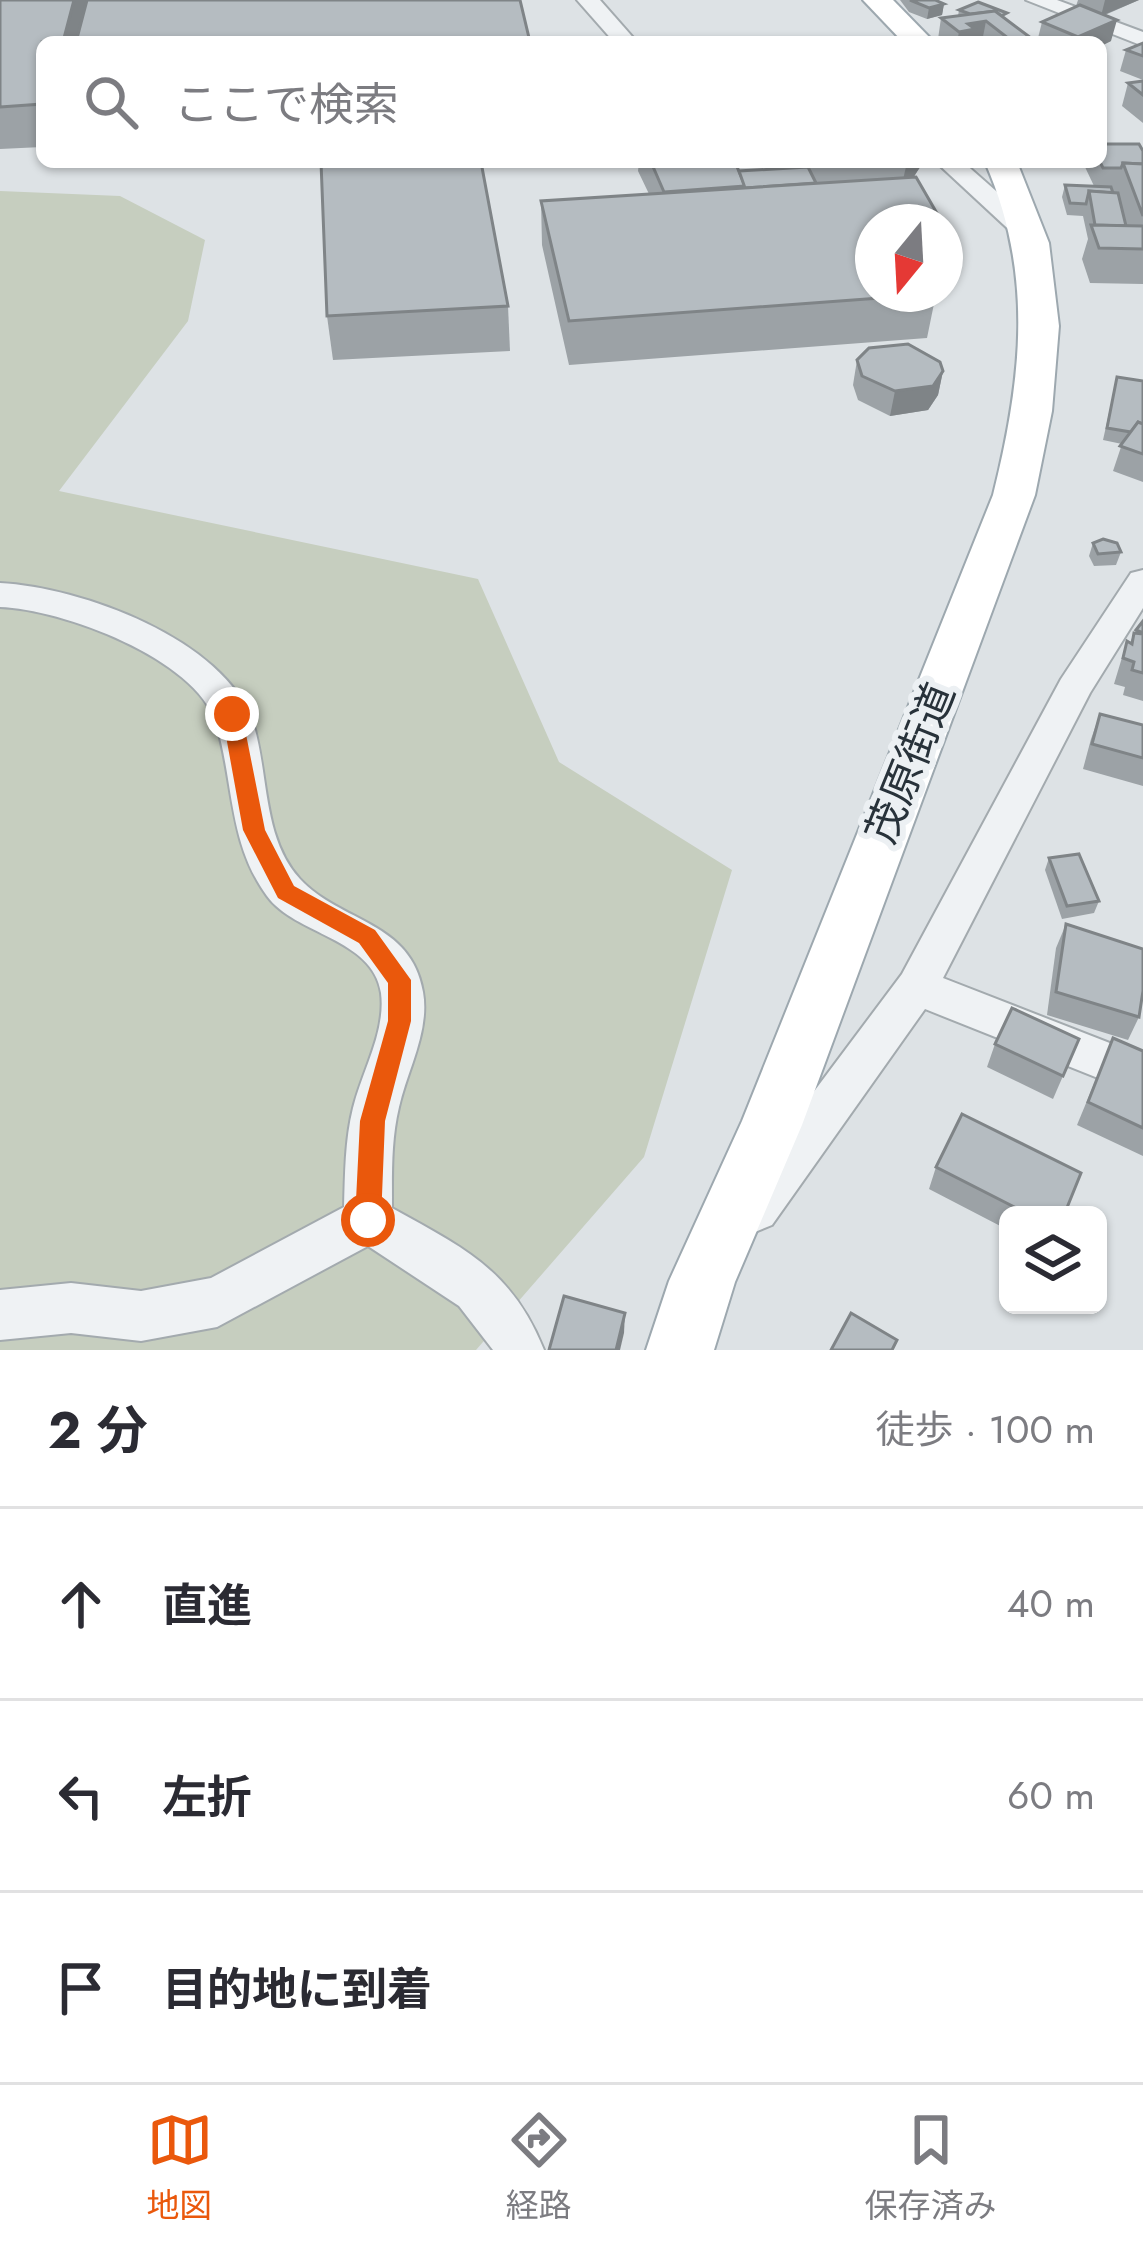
<!DOCTYPE html>
<html lang="ja">
<head>
<meta charset="utf-8">
<style>
  :root { --surface:#fff; --page:#f2f2f3; --text:#2b2b33; --muted:#7c7c81; --line:#e1e1e2; --accent:#ea580c }
  body { margin:0; font-family:Jost,"Noto Sans JP",sans-serif; background:var(--page); color:var(--text) }
  .controls { position:absolute; right:36px; bottom:36px; display:grid; overflow:hidden; border-radius:18px; box-shadow:0 3px 9px #0004 }
  .controls button { width:108px; height:108px; display:grid; place-items:center; padding:0; border:0; border-bottom:3px solid var(--line); background:var(--surface); color:var(--text); font:60px sans-serif }
  .compass { position:absolute; left:855px; top:204px; width:108px; height:108px; border-radius:50%; background:var(--surface); box-shadow:0 3px 9px #0004; rotate:198deg }
  .stop { position:absolute; width:36px; height:36px; margin:-27px; border:9px solid #ea580c; border-radius:50%; background:#fff }
  .stop.end { background:#ea580c; border-color:#fff; box-shadow:0 3px 12px #0008 }
  .list { margin:0; padding:0; list-style:none }
  h2 { display:flex; justify-content:space-between; align-items:center; height:156px; margin:0; padding:0 48px; font-size:51px }
  h2 small { font-size:39px; font-weight:400; color:var(--muted) }
  .list li { display:grid; grid-template-columns:78px 1fr auto; gap:36px; align-items:center; box-sizing:border-box; height:192px; padding:0 48px; border-top:3px solid var(--line) }
  .list b { display:block; font-size:45px; white-space:nowrap }
  .list em { font-size:39px; font-style:normal; color:var(--muted) }
  .icon { flex:none; width:66px; height:66px; fill:none; stroke:currentColor; stroke-width:2; stroke-linecap:round; stroke-linejoin:round }
  .map { position:relative; flex:none; width:1143px; height:1350px; overflow:hidden }
  .search { position:absolute; background:var(--surface); box-shadow:0 3px 9px #0004; left:36px; right:36px; top:36px; height:132px; display:flex; align-items:center; gap:30px; box-sizing:border-box; padding:0 42px; border-radius:18px; color:var(--muted); font-size:45px }
  .sheet { height:732px; background:var(--surface) }
  nav { display:flex; justify-content:space-around; align-items:center; box-sizing:border-box; height:168px; border-top:3px solid var(--line); background:var(--surface); font-size:33px; color:var(--muted) }
  nav a { display:grid; justify-items:center; gap:6px }
  nav .on { color:var(--accent) }
  .map>svg:first-child { display:block }
  .green { fill:#c6cebf }
  .lines { fill:none; stroke-linecap:round; stroke-linejoin:round }
  .minor-casing { stroke:#a3aaae; stroke-width:4 }
  .major-casing { stroke:#9da8af; stroke-width:4 }
  .minor { fill:#eff2f4; fill-rule:evenodd }
  .major { fill:#fff; fill-rule:evenodd }
  .wall { fill:#9ca2a6 }
  .shaded-wall { fill:#7f8487 }
  .building { fill:#b5bcc1; stroke:#7f8487; stroke-width:3 }
  .route { fill:#ea580c }
  .labels { text-anchor:middle; dominant-baseline:central; stroke-width:12; stroke-linejoin:round; paint-order:stroke }
  .street-label { font-size:42px; fill:#28323a; stroke:#ecf0f3 }
</style>
</head>
<body>
<div class="map">
<svg width="1143" height="1350" viewBox="0 0 1143 1350">
  <rect width="100%" height="100%" fill="#dde2e5"/>
  <!-- green -->
  <path class="green" d="M0 191 120 196 205 240 188 321 59 491 478 579 559 762 732 870 644 1157 476 1350H0Z"/>
  <g class="lines">
    <defs>
      <g id="minor">
        <path d="M577 0H600L637 42H614Z"/>
        <path d="M1026 0H1057L1143 32V46Z"/>
        <path d="M936 162H963L1037 227V239H1019Z"/>
        <path d="M1143 570V608L1090 693 943 978 1143 1056V1096L925 1009 772 1225 755 1232 738 1225 731 1209 738 1193 902 974 1061 679 1131 573Z"/>
        <path d="M0 583C80 587 225 639 253 723 269 773 262 838 300 879 341 923 411 921 423 992 430 1031 407 1071 399 1107 391 1140 392 1174 392 1208 464 1248 512 1270 544 1350H493L459 1306 368 1246 217 1327 141 1341 71 1333 0 1340V1290L71 1283 141 1291 211 1278 344 1207C345 1174 345 1140 353 1108 362 1071 386 1032 381 993 373 938 295 935 267 896 228 843 234 782 216 723 196 658 61 609 0 607Z"/>
      </g>
      <g id="major">
        <path d="M863 0H893L934 42H903Z"/>
        <path d="M985 162H1017L1049 243 1059 326 1052 411 1035 495 802 1125 735 1282 714 1350H646L669 1281 742 1121 993 495C1022 379 1034 274 985 162Z"/>
      </g>
    </defs>
    <!-- minor casing -->
    <use href="#minor" class="minor-casing"/>
    <!-- major casing -->
    <use href="#major" class="major-casing"/>
    <!-- minor -->
    <use href="#minor" class="minor"/>
    <!-- major -->
    <use href="#major" class="major"/>
  </g>
  <!-- wall -->
  <g class="wall">
    <path d="M0 0 42 42V147L0 149Z"/>
    <path d="M900 0H935L944 4 942 15 927 19 909 12Z"/>
    <path d="M1078 0H1139L1105 15 1111 41 1101 46V42H1037L1042 22 1076 6Z"/>
    <path d="M959 10 1006 19 1034 42H941L938 39 941 18 958 16Z"/>
    <path d="M1143 43V80L1120 71 1126 50Z"/>
    <path d="M1143 81V123L1122 106 1128 83Z"/>
    <path d="M1143 151V284L1090 283 1082 259 1088 239 1083 216 1067 215 1062 197 1065 185 1094 186 1085 167 1087 162H1101Z"/>
    <path d="M639 162H735L739 171 774 169 743 162H922L914 177 936 294 927 338 569 365 542 245 541 201 649 194 638 171Z"/>
    <path d="M508 306 510 351 333 360 327 316Z"/>
    <path d="M857 360 943 371 938 395 928 410 890 416 858 400 853 385Z"/>
    <path d="M1117 377 1143 381V482L1113 471 1122 444 1103 440Z"/>
    <path d="M1093 543 1121 552 1116 565 1094 566 1089 556Z"/>
    <path d="M1143 621V701L1123 695 1125 687 1114 684 1127 641 1130 643 1134 633Z"/>
    <path d="M1100 714 1143 725V786L1083 769 1091 739Z"/>
    <path d="M1049 858 1099 901 1094 913 1062 919 1045 870Z"/>
    <path d="M1066 924 1139 1017 1128 1040 1047 1015 1056 948Z"/>
    <path d="M1113 1038 1143 1051V1156L1077 1125Z"/>
    <path d="M1079 1039 1053 1099 987 1067 995 1044Z"/>
    <path d="M936 1167 1064 1215H1008V1230L929 1189Z"/>
  </g>
  <!-- shaded-wall -->
  <g class="shaded-wall">
    <path d="M74 0H92L82 42H63Z"/>
    <path d="M1105 0H1139L1101 16Z"/>
    <path d="M944 4 942 15 927 19 929 8Z"/>
    <path d="M1117 20 1111 41 1101 46V42H1077L1078 37Z"/>
    <path d="M986 21 982 42H957L959 32 968 24Z"/>
    <path d="M907 162H922L921 166 899 198Z"/>
    <path d="M943 371 938 395 928 410 890 416 895 391Z"/>
    <path d="M625 1313 624 1333 620 1350H616Z"/>
  </g>
  <!-- building -->
  <g class="building">
    <path d="M0 0H74L63 42H42V104L0 107Z"/>
    <path d="M87 0H520L530 42H76Z"/>
    <path d="M910 0H935L944 4 929 8Z"/>
    <path d="M978 2 1007 13 1001 16 995 11 970 14 959 10Z"/>
    <path d="M1080 5 1117 20 1078 37 1042 22Z"/>
    <path d="M995 11 1035 41 1013 42 986 21 968 24 975 29 959 32 941 18Z"/>
    <path d="M1143 43V56L1126 50Z"/>
    <path d="M1143 81V95L1128 83Z"/>
    <path d="M1101 144H1139L1143 151V164L1123 163 1121 168H1103L1100 162Z"/>
    <path d="M321 162H481L508 306 327 316Z"/>
    <path d="M651 162H735L745 186 664 192Z"/>
    <path d="M1123 163 1143 164V216Z"/>
    <path d="M808 167 816 183 745 188 739 171Z"/>
    <path d="M916 177 942 222H873V294H934L569 321 541 201Z"/>
    <path d="M1065 185 1111 187 1113 193 1089 191 1086 204 1070 203Z"/>
    <path d="M1089 191 1118 193 1126 226 1095 225Z"/>
    <path d="M1091 225 1143 226V249L1099 248Z"/>
    <path d="M908 344 940 362 943 371 933 386 895 391 862 376 857 360 869 348Z"/>
    <path d="M1117 377 1143 381V424L1138 422 1131 432 1107 428Z"/>
    <path d="M1138 422 1143 424V454L1120 446Z"/>
    <path d="M1103 539 1117 543 1121 552 1098 554 1093 543Z"/>
    <path d="M1143 621V633L1136 630Z"/>
    <path d="M1134 633 1143 634V673L1132 670 1134 662 1123 658 1127 641 1132 644Z"/>
    <path d="M1100 714 1143 725V758L1092 744Z"/>
    <path d="M1079 854 1099 901 1067 906 1049 858Z"/>
    <path d="M1066 924 1143 949V991L1139 1017 1056 992Z"/>
    <path d="M1012 1008 1079 1039 1063 1076 995 1044Z"/>
    <path d="M1113 1038 1143 1051V1128L1088 1102Z"/>
    <path d="M962 1114 1081 1173 1064 1215H1030L936 1167Z"/>
    <path d="M564 1296 625 1313 616 1350H549Z"/>
    <path d="M851 1313 897 1340 892 1350H831Z"/>
  </g>
  <!-- route -->
  <path class="route" d="M232 707 242 714 265 830 294 886 375 930 411 980V1021L385 1121 381 1220 368 1233 355 1220 360 1121 388 1021V983L359 943 278 898 243 830 222 714Z"/>
  <g class="labels">
    <!-- street labels -->
    <g class="street-label">
      <text transform="translate(910 763) rotate(-68)">茂原街道</text>
    </g>
  </g>
</svg>
<div class="controls">
<button><svg class="icon" aria-label="layers" viewBox="0 0 24 24"><path d="M12 4l9 5-9 5-9-5zM3 14l9 5 9-5"/></svg></button>
</div>
<svg class="compass" viewBox="-18 -18 36 36"><path d="M0-13l5 13h-10z" fill="#e53935"/><path d="M0 13l5-13h-10z" fill="#7c7c81"/></svg>
<div class="stop" style="left:368px;top:1220px"></div>
<div class="stop end" style="left:232px;top:714px"></div>
<div class="search"><svg class="icon" aria-label="search" viewBox="0 0 24 24"><circle cx="10" cy="10" r="6"/><path d="M15 15l6 6"/></svg>ここで検索</div>
</div>
<section class="sheet">
<h2>2 分<small>徒歩 · 100 m</small></h2>
<ul class="list">
<li><svg class="icon" aria-label="ahead" viewBox="0 0 24 24"><path d="M12 20V5M6 11l6-6 6 6"/></svg><div><b>直進</b></div><em>40 m</em></li>
<li><svg class="icon" aria-label="left" viewBox="0 0 24 24"><path d="M17 20v-9H6M10 6l-5 5 5 5"/></svg><div><b>左折</b></div><em>60 m</em></li>
<li><svg class="icon" aria-label="arrive" viewBox="0 0 24 24"><path d="M6 21V4h12l-3 4 3 4H6"/></svg><div><b>目的地に到着</b></div></li>
</ul>
</section>
<nav>
<a class="on"><svg class="icon" aria-label="map" viewBox="0 0 24 24"><path d="M3 6l6-2 6 2 6-2v14l-6 2-6-2-6 2zM9 4v14M15 6v14"/></svg>地図</a>
<a><svg class="icon" aria-label="directions" viewBox="0 0 24 24"><path d="M12 3l9 9-9 9-9-9zM9 14v-3h6M13 9l2 2-2 2"/></svg>経路</a>
<a><svg class="icon" aria-label="saved" viewBox="0 0 24 24"><path d="M7 4h10v16l-5-4-5 4z"/></svg>保存済み</a>
</nav>
</body>
</html>
